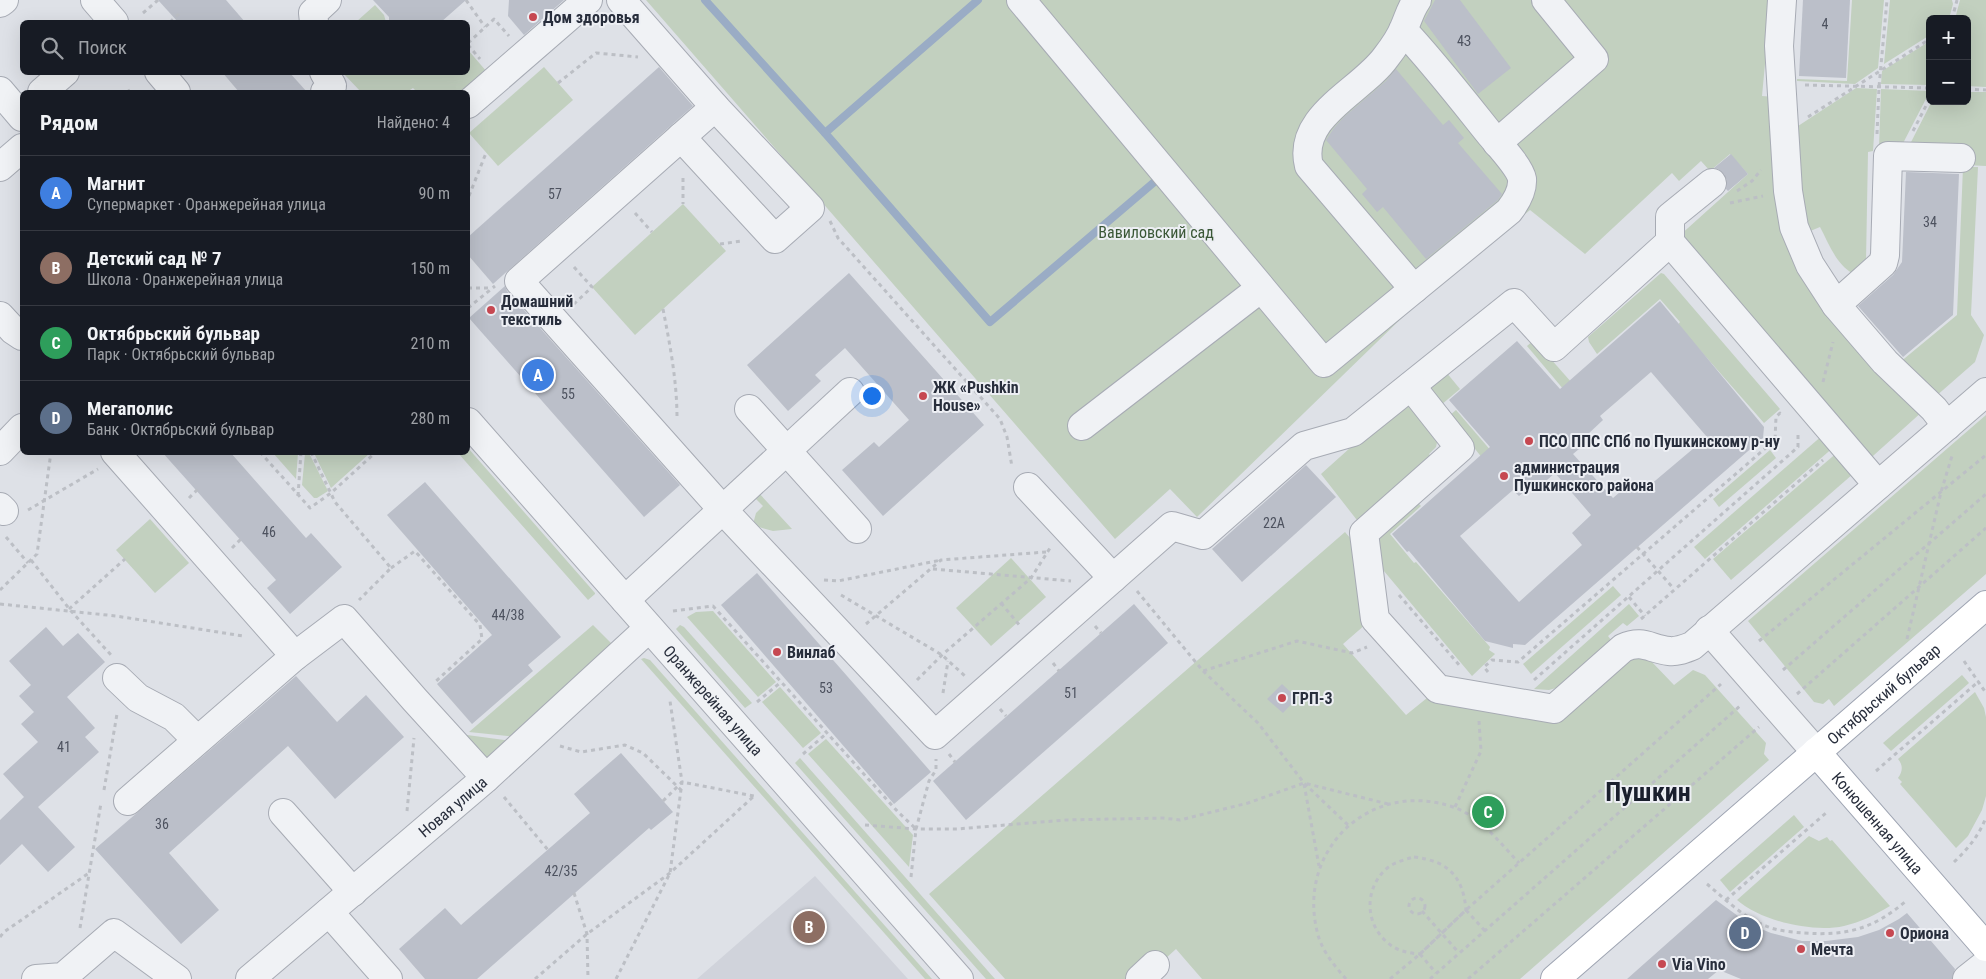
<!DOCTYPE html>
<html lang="ru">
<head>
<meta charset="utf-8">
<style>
  :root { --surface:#171b24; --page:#20242c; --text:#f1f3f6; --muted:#9ea1a6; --line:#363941; --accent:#8c9099 }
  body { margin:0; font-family:"Roboto Condensed",sans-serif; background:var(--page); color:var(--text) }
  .controls { position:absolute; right:15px; top:15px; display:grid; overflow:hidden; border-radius:8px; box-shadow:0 5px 20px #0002 }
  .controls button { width:45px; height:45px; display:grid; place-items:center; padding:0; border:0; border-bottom:1px solid var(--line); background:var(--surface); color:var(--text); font:25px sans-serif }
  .you { position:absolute; left:871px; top:395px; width:18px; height:18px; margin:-12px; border:4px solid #fff; border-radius:50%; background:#1a73e8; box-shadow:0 0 0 8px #1a73e833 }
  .badge { display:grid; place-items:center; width:32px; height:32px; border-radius:50%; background:var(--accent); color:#fff; font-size:16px; font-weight:700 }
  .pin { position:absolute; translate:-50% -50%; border:2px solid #fff; box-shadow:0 1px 5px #0006 }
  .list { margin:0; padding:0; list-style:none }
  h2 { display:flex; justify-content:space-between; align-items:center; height:65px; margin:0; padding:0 20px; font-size:21px }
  h2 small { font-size:16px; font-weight:400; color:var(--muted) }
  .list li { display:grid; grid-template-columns:32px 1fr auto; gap:15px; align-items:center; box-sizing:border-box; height:75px; padding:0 20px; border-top:1px solid var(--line) }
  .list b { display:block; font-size:19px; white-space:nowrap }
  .list p { margin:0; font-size:16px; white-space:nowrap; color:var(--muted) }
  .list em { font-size:16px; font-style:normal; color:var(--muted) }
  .icon { flex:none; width:28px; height:28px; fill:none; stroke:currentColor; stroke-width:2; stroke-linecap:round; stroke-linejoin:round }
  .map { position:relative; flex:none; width:1986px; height:979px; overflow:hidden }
  .search { position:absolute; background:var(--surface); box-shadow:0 5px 20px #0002; left:20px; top:20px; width:450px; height:55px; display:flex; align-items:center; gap:12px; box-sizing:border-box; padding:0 18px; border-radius:8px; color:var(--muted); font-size:19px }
  .panel { position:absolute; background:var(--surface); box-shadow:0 5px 20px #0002; left:20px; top:90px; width:450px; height:365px; border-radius:8px }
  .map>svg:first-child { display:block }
  .built { fill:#d0d3db }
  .green { fill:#c2d0bf }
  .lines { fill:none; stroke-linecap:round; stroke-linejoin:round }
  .stream { stroke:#9aacc5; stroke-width:8 }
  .building { fill:#bbbfc9; fill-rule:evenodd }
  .minor-casing { stroke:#a7abb4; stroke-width:30 }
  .major-casing { stroke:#9ea4b2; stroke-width:30 }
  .path { stroke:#bcbfc5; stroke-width:3; stroke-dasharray:4 4; stroke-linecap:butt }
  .minor { stroke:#f0f2f5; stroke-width:28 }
  .major { stroke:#fff; stroke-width:28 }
  .poi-dot { fill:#c64851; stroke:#edeff4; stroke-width:2 }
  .labels { text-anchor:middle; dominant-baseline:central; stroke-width:4; stroke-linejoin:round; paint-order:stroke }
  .number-label { font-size:14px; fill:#4d525f }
  .poi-label { font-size:16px; font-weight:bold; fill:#282e3c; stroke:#edeff4; text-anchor:start }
  .park-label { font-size:16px; fill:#3a5736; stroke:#edeff4 }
  .street-label { font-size:16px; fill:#282e3c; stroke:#edeff4 }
  .town-label { font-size:26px; font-weight:bold; fill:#1a1f2d; stroke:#edeff4 }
</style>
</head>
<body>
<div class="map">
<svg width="1986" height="979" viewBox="0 0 1986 979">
  <rect width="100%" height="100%" fill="#dee1e7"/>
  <!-- built -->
  <path class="built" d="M815 876 908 979H697Z"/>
  <!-- green -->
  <g class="green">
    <path d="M646 0H1771L1762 96 1775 97 1786 229 1923 411 1864 464 1678 237 1748 174 1730 154 1710 171 1701 161 1679 181 1672 173 1585 254 1530 210 1410 310 1197 517 1170 489 1115 539Z"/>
    <path d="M1852 0H1884L1878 68 1855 84 1797 81V79L1847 81Z"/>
    <path d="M1890 0H1952L1953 4 1949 19H1930V35L1884 64Z"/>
    <path d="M1960 0H1986V87L1967 86V19H1955Z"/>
    <path d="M375 5 384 15 386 22H356Z"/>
    <path d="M1930 41V85L1881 84 1882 71Z"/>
    <path d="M468 50 487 72 462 92H417L413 88 407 92H361L343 73 468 72Z"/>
    <path d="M544 67 573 100 498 166 469 133Z"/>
    <path d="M1856 88 1877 89 1873 151 1868 152 1866 262 1852 273C1836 264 1828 242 1820 227L1803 234 1792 130Z"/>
    <path d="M1881 89 1930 91 1899 151 1879 148Z"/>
    <path d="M1967 92H1986V166L1965 165 1907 150 1932 101H1967Z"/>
    <path d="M1963 167H1978L1971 315 1984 335 1975 362 1935 397 1899 363 1957 315Z"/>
    <path d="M683 204 726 251 635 335 592 287Z"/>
    <path d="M1661 273 1664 274 1780 409 1764 423 1678 325 1680 322 1660 299 1597 354 1589 342 1588 337Z"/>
    <path d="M1534 340 1572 383 1564 390 1527 346Z"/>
    <path d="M1446 372 1460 389 1441 405 1429 388Z"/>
    <path d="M1405 401 1438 438 1436 447 1429 454 1435 461 1360 524 1321 474 1399 404Z"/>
    <path d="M1456 410 1492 452 1483 459 1449 416Z"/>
    <path d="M1986 415V574L1834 706 1829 699 1823 704 1814 702 1748 621Z"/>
    <path d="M1824 434 1835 446 1705 559 1694 547Z"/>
    <path d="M468 448 595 593V594L588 600 458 453 468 452Z"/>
    <path d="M1770 450 1776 458 1719 507 1713 499Z"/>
    <path d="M1839 451 1853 474 1731 580 1713 559Z"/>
    <path d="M273 453H298L296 479Z"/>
    <path d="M305 453H309L328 491 317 498H314L302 485Z"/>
    <path d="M314 453H370L331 488Z"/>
    <path d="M757 491 792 529 773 531 755 526 753 524 756 513 763 506 753 496Z"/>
    <path d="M1413 498 1421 506 1390 534 1414 563 1416 562 1490 647 1489 650 1495 654 1472 676 1368 552 1372 539Z"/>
    <path d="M150 519 189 563 155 593 116 550Z"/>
    <path d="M1345 532 1357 546 1366 624 1343 644 1406 715 1427 698 1554 721 1636 655 1651 661 1674 685 1693 670 1705 675 1766 743 1764 754 1769 760 1520 979H1202L1176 949 1143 979H1005L929 894Z"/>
    <path d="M1011 558 1046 597 991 646 956 608Z"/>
    <path d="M1613 586 1621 595 1531 674 1523 664Z"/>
    <path d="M1629 604 1639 616 1627 626 1623 623 1608 636 1611 640 1556 688 1549 690 1534 689Z"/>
    <path d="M713 611 776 682 758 697 687 617 696 612Z"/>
    <path d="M593 625 614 646 516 737 469 732Z"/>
    <path d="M680 625 684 627 752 703 745 708 676 629Z"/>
    <path d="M644 658 650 660 932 979H925L641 659Z"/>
    <path d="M1962 675 1969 683 1891 751 1883 743Z"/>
    <path d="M780 687 821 733 803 748 762 702Z"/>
    <path d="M1975 692 1984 708 1986 717V796L1982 810 1968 836 1956 848 1900 784 1902 782 1898 778C1903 771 1903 765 1898 759Z"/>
    <path d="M467 735 511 741 486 759 464 737Z"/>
    <path d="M826 739 913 835 909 867 808 754Z"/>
    <path d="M800 758 995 979H986L795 763Z"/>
    <path d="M1794 815 1804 827 1730 892 1720 880Z"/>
    <path d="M1809 836 1819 841 1827 837 1830 841 1832 840 1890 906C1875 915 1861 922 1844 926 1813 933 1761 921 1737 900Z"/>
  </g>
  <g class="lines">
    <!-- stream -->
    <g class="stream">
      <path d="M705 0 825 133 990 322 1159 178"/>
      <path d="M825 133 978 0"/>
    </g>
  </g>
  <!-- building -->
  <g class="building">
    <path d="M158 0H226L245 22H178Z"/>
    <path d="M373 0H466L441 22H389V17Z"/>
    <path d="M509 0H564L524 35 508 16Z"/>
    <path d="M1435 0H1460L1511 68 1478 94 1424 21Z"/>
    <path d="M1803 0H1850L1846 78 1799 76Z"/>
    <path d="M659 67 693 106 493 284 468 255V237Z"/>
    <path d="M1396 69 1443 125 1449 120 1464 138 1458 143 1502 194 1498 200 1426 259 1383 207 1377 212 1362 194 1367 189 1326 140 1334 128 1344 117 1386 81Z"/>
    <path d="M222 72H289L307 92H239Z"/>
    <path d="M1731 154 1748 174 1728 191 1726 189 1727 180 1724 174 1718 169 1714 168Z"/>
    <path d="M1906 172 1959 174 1953 315 1903 357 1858 306 1893 275 1902 262Z"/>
    <path d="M849 273 984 425 883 516 842 470 874 442 879 447 909 420 845 348 815 375 821 381 788 411 747 365Z"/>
    <path d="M505 286 507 291 680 485 644 517 469 318Z"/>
    <path d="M1660 301 1764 427 1763 438 1525 645 1513 644V648L1485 641 1409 551 1407 552 1392 534 1490 447 1449 400 1517 341 1560 389ZM1651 372 1707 437 1643 491 1634 480 1613 498 1573 454 1591 439 1587 435 1603 420 1600 416ZM1555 473 1591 515 1572 533 1582 545 1519 602 1460 536 1513 490 1519 496 1535 482 1539 487Z"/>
    <path d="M162 452H230L306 538 311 533 342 567 290 614 267 588 276 580Z"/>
    <path d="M1306 465 1336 497 1242 582 1212 549Z"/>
    <path d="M425 482 561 637 528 665 533 671 472 724 437 684 492 635 387 515Z"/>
    <path d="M757 573 931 772 894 804 721 605Z"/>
    <path d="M1134 604 1168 643 966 820 933 781Z"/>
    <path d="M46 627 63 646 78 633 105 662 67 697 95 728 85 737 99 752 38 807 75 847 48 872 22 844 0 865V820L24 797 3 774 38 742 21 724 34 712 19 696 31 685 9 661Z"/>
    <path d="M296 676 337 722 366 695 404 737 335 799 288 746 169 853 219 910 181 944 95 849Z"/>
    <path d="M1282 684 1297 698 1283 713 1267 699Z"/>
    <path d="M621 753 673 812 651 830 649 828 477 979H425L399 949 445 908 461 925 590 813 574 794Z"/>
    <path d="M1716 900 1749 924 1771 933 1802 941H1826L1858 937 1879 930 1899 919 1907 913 1955 969 1952 979H1741L1719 970 1708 979H1627Z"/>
  </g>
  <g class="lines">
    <defs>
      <g id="minor">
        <path d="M95 0 114 22"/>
        <path d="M621 0 715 107 810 208 775 239 681 137"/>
        <path d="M1021 0 1324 363 1414 289"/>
        <path d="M1782 0 1779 46 1788 191 1794 227 1810 265 1836 305 1885 362 1934 409 1947 426"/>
        <path d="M0 3 4 0"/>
        <path d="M314 22 313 13 327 0"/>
        <path d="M1403 30C1433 62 1461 98 1489 133 1497 143 1520 167 1522 179 1523 191 1516 202 1509 211L1414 289 1309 166C1296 116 1362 91 1386 57 1393 48 1400 38 1404 28 1408 19 1411 8 1417 0"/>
        <path d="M159 72 176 92"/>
        <path d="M324 72 332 86 325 92"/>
        <path d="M0 91 22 117"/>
        <path d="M42 92 65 72"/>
        <path d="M468 104 588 0"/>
        <path d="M715 107 519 281 723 510 935 735 1172 526 1203 535 1304 446 1353 432 1514 303 1554 347 1670 242V217L1712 183"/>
        <path d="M1497 143 1594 59 1546 0"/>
        <path d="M0 167 22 148"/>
        <path d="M1670 242 1878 485"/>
        <path d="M1836 305 1883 263 1885 255 1888 156 1961 158"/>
        <path d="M0 316 13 330 22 336"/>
        <path d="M1411 386 1460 448 1364 533 1375 619 1438 689 1554 709 1623 648C1643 639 1650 649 1669 651 1677 652 1684 649 1692 646L1986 392"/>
        <path d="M749 409 857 529"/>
        <path id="s1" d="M468 422 959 979"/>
        <path d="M1082 426 1261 288"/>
        <path d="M0 451 22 428"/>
        <path d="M115 452 295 656 344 619 415 700 486 778"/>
        <path d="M1028 487 1113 578"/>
        <path d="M0 507 4 511"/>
        <path d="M625 600 850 392"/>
        <path d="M1709 630 1816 752"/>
        <path d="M117 678 138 698 174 717 197 740"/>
        <path d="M128 801 295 656"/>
        <path d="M283 813 353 892"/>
        <path d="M329 912 388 979"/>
        <path d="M36 979 63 977 114 933 177 979"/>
        <path id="s2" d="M250 979 486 778 649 628"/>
        <path d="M1140 979 1155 965"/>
        <path d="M1967 979 1986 964"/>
      </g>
      <g id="major">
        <path id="s3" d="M1816 752 1986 947"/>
        <path id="s4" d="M1555 979 1986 605"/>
      </g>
    </defs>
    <!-- minor casing -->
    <use href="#minor" class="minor-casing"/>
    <!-- major casing -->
    <use href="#major" class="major-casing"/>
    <!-- path -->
    <g class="path">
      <path d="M466 0 485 27"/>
      <path d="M143 13 158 0"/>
      <path d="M1952 19 1957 0"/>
      <path d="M170 22 182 11"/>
      <path d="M468 43 494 19 509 36"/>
      <path d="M468 45 480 59"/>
      <path d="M558 83 596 53 638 57"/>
      <path d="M1805 85 1930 88"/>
      <path d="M1967 89 1986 90"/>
      <path d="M127 92 130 90"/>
      <path d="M252 92 253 90"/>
      <path d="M1808 117 1930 39"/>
      <path d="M1913 131 1930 98"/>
      <path d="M1877 134 1879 87 1887 0"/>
      <path d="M683 178V204"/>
      <path d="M1737 191 1752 181 1761 170"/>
      <path d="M469 196 486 153"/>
      <path d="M1730 203 1763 196"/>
      <path d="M635 213 652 232"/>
      <path d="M830 221 838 238 1000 419 1007 437 1012 467"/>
      <path d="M720 244 742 241"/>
      <path d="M574 267 592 287 574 304"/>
      <path d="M468 288H489"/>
      <path d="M468 308 495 286"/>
      <path d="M663 309C670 345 677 381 677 418"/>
      <path d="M1823 382 1833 342"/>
      <path d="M260 452 310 508 331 493 376 452"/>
      <path d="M311 452 335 502 391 568 359 600"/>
      <path d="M298 496 301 452"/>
      <path d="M189 498 199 488"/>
      <path d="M28 510 98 469"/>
      <path d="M6 537 28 563"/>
      <path d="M1637 547 1674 589"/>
      <path d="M232 548 242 538"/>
      <path d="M31 560 71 611 111 655"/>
      <path d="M391 568 415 551 480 625 482 639 434 683"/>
      <path d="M933 569 1071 581"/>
      <path d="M824 580 838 581 941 560"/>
      <path d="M0 590 37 554 51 452"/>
      <path d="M1137 591 1203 671 1297 641 1352 653 1367 647"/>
      <path d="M841 595 942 655 965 676"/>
      <path d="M1399 595 1460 666"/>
      <path d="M1629 597 1645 616"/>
      <path d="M1001 603 1021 627"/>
      <path d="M0 604 116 616 243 636"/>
      <path d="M69 609 125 559"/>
      <path d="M673 611 713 606 898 812 916 829"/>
      <path d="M1641 619 1823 460"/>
      <path d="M866 624 941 560 1046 552"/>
      <path d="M1095 626 1101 633"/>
      <path d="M1907 639 1941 492 1952 456"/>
      <path d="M1759 641 1986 455"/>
      <path d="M1964 661 1986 693"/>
      <path d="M1053 663 1059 671"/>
      <path d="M1783 670 1986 494"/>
      <path d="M1203 671 1258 723 1304 783 1348 825"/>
      <path d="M1488 672 1484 667 1492 660 1518 662 1775 440 1776 417 1780 413 1783 416"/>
      <path d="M917 680 942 655 1031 578 1050 548"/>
      <path d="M1534 680 1798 447V433"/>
      <path d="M943 693 948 661"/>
      <path d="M1797 694 1986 528"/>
      <path d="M757 702 781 682"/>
      <path d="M1000 709 1006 716"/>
      <path d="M560 746 581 752 625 745 643 753 681 790"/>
      <path d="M803 754 827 733"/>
      <path d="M949 754 955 762"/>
      <path d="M1876 771 1979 681"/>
      <path d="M1304 784 1319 866"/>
      <path d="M104 790 117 714"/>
      <path d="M504 797 548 850"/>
      <path d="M663 801 682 782 754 796"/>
      <path d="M1455 807 1481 751 1479 721"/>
      <path d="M407 811 414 738"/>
      <path d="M865 825 916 829H957L1066 820 1163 818 1180 820 1248 803 1304 783 1388 804"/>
      <path d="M1414 857C1448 861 1463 876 1466 910L1420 954C1408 953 1397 951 1388 943 1366 925 1364 893 1383 872 1391 863 1403 860 1414 857Z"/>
      <path d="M1954 862C1968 849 1980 834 1986 817"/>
      <path d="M911 877 916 829 929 781 936 770V759"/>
      <path d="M1707 884C1725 899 1744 918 1766 926 1777 931 1792 932 1804 933 1847 936 1873 929 1906 901"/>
      <path d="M574 893 587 934 588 979"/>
      <circle cx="1417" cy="906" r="8"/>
      <path d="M1726 900 1826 813"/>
      <path d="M1466 910 1485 931"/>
      <path d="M1422 911 1459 953"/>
      <path d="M80 928 101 803"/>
      <path d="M0 937 4 932 89 873"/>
      <path d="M1420 954 1436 973"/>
      <path d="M535 979 587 934 670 873 754 796"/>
      <path d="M616 979 670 873 682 782 670 701"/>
      <path d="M1346 979C1334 965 1321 950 1317 931 1297 848 1372 779 1453 807 1480 816 1500 843 1519 863"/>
      <path d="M1390 979 1420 954 1466 910 1721 684"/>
      <path d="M1430 979 1740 706"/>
      <path d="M1468 979 1759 727"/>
    </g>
    <!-- minor -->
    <use href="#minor" class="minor"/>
    <!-- major -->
    <use href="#major" class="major"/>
  </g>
  <!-- markers -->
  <g class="poi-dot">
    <circle cx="533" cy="17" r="5"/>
    <circle cx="491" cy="310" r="5"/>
    <circle cx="923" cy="396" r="5"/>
    <circle cx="1529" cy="441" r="5"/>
    <circle cx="1504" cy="476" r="5"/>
    <circle cx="777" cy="652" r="5"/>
    <circle cx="1282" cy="698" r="5"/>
    <circle cx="1890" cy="933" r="5"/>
    <circle cx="1801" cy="949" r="5"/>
    <circle cx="1662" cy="964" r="5"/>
  </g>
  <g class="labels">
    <!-- number labels -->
    <g class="number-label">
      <text x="1825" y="24">4</text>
      <text x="1464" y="41">4З</text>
      <text x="555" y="194">57</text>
      <text x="1930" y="222">34</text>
      <text x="568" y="394">55</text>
      <text x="1274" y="523">22А</text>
      <text x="269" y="532">46</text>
      <text x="508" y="615">44/38</text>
      <text x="826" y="688">53</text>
      <text x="1071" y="693">51</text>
      <text x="64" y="747">41</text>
      <text x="162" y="824">36</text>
      <text x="561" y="871">42/35</text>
    </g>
    <!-- poi labels -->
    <g class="poi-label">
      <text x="543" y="17">Дом здоровья</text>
      <text x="501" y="301">Домашний<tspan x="501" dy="18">текстиль</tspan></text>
      <text x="933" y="387">ЖК «Pushkin<tspan x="933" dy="18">House»</tspan></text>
      <text x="1539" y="441">ПСО ППС СПб по Пушкинскому р-ну</text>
      <text x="1514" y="467">администрация<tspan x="1514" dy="18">Пушкинского района</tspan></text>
      <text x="787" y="652">Винлаб</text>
      <text x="1292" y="698">ГРП-3</text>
      <text x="1900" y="933">Ориона</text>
      <text x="1811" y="949">Мечта</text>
      <text x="1672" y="964">Via Vino</text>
    </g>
    <!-- park labels -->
    <g class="park-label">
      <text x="1156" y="232">Вавиловский сад</text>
    </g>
    <!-- street labels -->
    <g class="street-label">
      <text stroke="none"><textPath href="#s4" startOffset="435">Октябрьский бульвар</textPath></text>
      <text stroke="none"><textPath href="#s1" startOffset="371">Оранжерейная улица</textPath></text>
      <text stroke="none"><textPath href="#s2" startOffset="266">Новая улица</textPath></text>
      <text stroke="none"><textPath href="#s3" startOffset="94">Конюшенная улица</textPath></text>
    </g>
    <!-- town labels -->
    <g class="town-label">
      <text x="1648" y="792">Пушкин</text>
    </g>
  </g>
</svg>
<div class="controls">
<button>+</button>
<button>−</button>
</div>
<div class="you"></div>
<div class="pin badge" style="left:538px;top:375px;background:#3f7fe0">A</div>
<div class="pin badge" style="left:809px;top:927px;background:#8d6e63">B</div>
<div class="pin badge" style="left:1488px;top:812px;background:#2e9e5b">C</div>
<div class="pin badge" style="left:1745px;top:933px;background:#5c6f8a">D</div>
<div class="search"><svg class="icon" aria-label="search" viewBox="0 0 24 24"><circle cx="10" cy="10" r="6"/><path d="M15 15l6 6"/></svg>Поиск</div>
<section class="panel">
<h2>Рядом<small>Найдено: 4</small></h2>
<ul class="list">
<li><span class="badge" style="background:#3f7fe0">A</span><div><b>Магнит</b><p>Супермаркет · Оранжерейная улица</p></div><em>90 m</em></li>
<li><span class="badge" style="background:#8d6e63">B</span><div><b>Детский сад № 7</b><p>Школа · Оранжерейная улица</p></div><em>150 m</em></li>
<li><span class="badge" style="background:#2e9e5b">C</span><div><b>Октябрьский бульвар</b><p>Парк · Октябрьский бульвар</p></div><em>210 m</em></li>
<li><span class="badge" style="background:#5c6f8a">D</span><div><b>Мегаполис</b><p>Банк · Октябрьский бульвар</p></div><em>280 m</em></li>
</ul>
</section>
</div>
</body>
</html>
